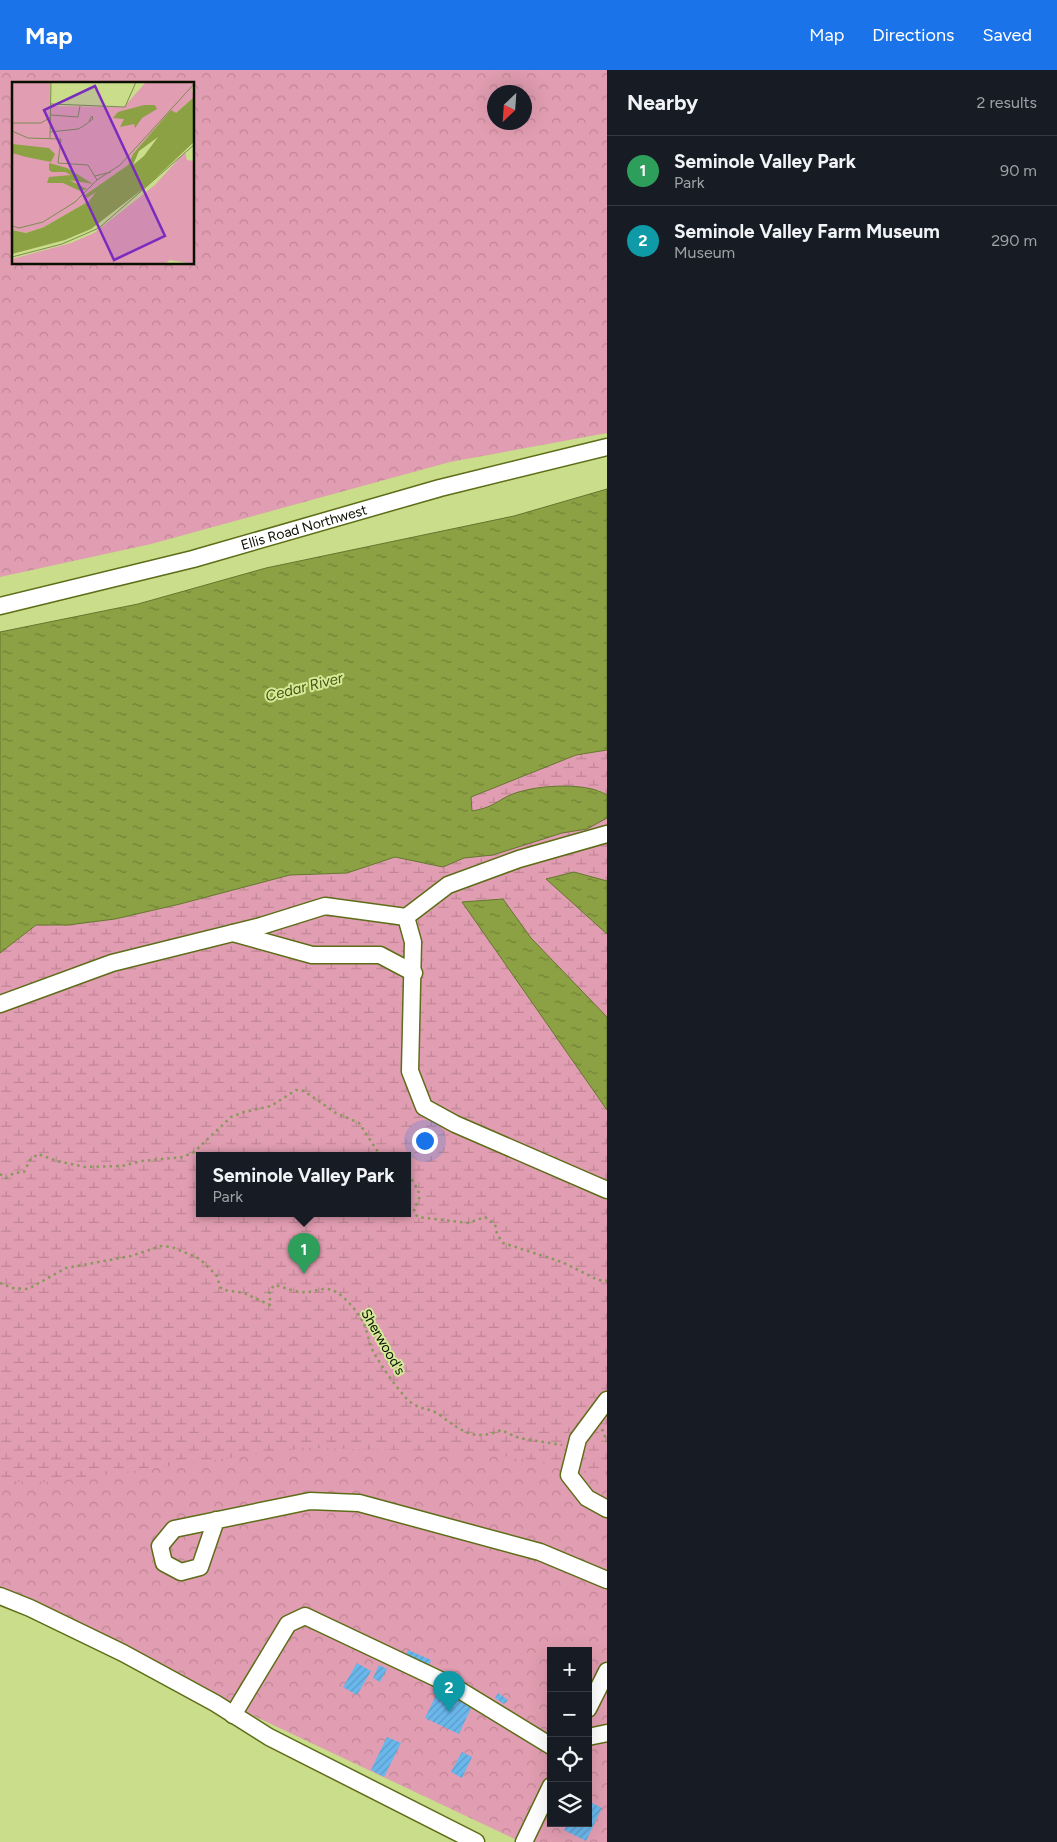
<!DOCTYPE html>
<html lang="en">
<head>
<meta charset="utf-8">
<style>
  :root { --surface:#171b24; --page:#20242c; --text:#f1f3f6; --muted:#9ea1a6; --line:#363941; --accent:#1a73e8 }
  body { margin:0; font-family:Figtree,sans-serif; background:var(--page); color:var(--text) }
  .controls { position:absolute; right:15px; bottom:15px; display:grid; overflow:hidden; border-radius:0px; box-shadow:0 5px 20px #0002 }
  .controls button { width:45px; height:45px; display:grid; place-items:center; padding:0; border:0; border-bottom:1px solid var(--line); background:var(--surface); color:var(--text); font:25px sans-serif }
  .compass { position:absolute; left:487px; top:15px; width:45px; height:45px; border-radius:50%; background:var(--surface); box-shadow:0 5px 20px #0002; rotate:205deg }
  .you { position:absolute; left:424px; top:1070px; width:18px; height:18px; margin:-12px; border:4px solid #fff; border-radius:50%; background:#1a73e8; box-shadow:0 0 0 8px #1a73e833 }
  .badge { display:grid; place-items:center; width:32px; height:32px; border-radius:50%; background:var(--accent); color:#fff; font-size:16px; font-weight:700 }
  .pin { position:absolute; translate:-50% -41px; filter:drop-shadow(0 1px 2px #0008) }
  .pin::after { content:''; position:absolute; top:26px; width:18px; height:15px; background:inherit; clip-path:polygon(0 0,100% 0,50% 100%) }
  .popup { position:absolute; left:196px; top:1082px; width:215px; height:65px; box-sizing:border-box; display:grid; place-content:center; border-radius:0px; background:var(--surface); filter:drop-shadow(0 1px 4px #0005); font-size:16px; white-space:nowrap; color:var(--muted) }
  .popup b { font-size:19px; color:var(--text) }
  .popup::after { content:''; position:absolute; left:50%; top:100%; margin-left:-10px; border:10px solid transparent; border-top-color:var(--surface) }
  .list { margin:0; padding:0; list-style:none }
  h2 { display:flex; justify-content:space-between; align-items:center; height:65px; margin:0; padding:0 20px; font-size:21px }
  h2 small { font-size:16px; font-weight:400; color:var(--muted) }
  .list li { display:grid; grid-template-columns:32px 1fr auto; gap:15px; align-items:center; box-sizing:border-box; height:70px; padding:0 20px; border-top:1px solid var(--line) }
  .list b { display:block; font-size:19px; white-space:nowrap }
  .list p { margin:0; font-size:16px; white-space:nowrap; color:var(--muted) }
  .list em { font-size:16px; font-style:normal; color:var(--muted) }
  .icon { flex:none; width:28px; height:28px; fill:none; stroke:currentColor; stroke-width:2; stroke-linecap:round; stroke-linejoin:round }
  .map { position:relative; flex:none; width:607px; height:1772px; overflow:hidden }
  header { display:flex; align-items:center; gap:30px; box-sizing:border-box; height:70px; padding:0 25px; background:var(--accent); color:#fff }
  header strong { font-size:24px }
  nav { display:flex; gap:28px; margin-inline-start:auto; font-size:18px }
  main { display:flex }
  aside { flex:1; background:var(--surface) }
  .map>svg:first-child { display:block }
  .forest { fill:url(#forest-crowns); fill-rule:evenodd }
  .wetland { fill:url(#wetland-marsh); fill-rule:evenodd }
  .water { fill:url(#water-ripples); stroke:#65762f }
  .building { fill:url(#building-hatch) }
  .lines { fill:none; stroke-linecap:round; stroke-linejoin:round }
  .minor-casing { stroke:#5d6d18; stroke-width:19 }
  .path { stroke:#89985c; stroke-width:2.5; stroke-dasharray:2.5 4; stroke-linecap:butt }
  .minor { stroke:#fff; stroke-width:16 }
  .labels { text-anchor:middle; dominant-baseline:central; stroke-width:4; stroke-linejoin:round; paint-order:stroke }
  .street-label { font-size:14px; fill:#0b1000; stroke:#d5ea98 }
  .water-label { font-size:15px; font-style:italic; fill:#475510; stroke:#d5ea98 }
  .inset-road { fill:none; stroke:#7d8b53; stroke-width:1 }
  .view { fill:#7b2cbf; fill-opacity:0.15; stroke:#7b2cbf; stroke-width:2.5 }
  .inset-edge { fill:none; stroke:#0b1000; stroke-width:2.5 }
</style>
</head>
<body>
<header>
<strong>Map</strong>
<nav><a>Map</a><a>Directions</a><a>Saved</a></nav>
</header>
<main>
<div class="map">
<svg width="607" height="1772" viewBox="0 0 607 1772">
  <defs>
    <pattern id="forest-crowns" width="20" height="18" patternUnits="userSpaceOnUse" patternTransform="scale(1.25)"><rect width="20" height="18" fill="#e19db1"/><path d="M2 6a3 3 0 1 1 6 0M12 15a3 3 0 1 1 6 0" fill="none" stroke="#c08696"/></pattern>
    <pattern id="wetland-marsh" width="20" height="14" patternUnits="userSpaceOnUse" patternTransform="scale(1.25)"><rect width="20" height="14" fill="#e19db1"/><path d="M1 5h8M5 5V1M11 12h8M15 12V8" fill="none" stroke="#c08696"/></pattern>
    <pattern id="water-ripples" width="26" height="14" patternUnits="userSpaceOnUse" patternTransform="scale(1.25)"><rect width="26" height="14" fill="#8ca143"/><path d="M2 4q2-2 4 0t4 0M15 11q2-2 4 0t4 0" fill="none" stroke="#718236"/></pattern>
    <pattern id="building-hatch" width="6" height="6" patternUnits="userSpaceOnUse" patternTransform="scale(1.25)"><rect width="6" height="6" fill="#6ab7ec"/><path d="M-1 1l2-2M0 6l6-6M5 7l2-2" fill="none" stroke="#5b9cc9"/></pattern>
  </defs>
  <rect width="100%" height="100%" fill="#c9dd8b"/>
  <!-- forest -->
  <g class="forest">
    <path d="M0 0H607V363L450 392 151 474 0 507ZM14 14H194V194H14ZM494 22H524V52H494Z"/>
    <path d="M607 747V1772H521L0 1526V883ZM200 1085H408V1143H200ZM551 1581H588V1753H551Z"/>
  </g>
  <!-- wetland -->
  <g class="wetland">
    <path d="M607 680V725L599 720 508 726 490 738 472 741 471 726 576 685Z"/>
    <path d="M607 747V1405L481 1382 305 1378 50 1412 0 1411V883L36 855H68L115 849 180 834 290 805 347 803 395 787 443 797 464 788 493 785 562 763 587 759ZM200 1085H408V1143H200Z"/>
  </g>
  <!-- water -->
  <g class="water">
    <path d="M607 419V680L576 685 471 727 472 741C490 738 493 734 508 726 531 715 585 711 607 725V748L587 759 562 763 493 785 464 788 443 797 395 787 347 803 290 805 180 834 115 849 68 855H36L0 883V562L138 534 266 498 514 446Z"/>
    <path d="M574 802 607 811V864L546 809Z"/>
    <path d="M503 829 531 868 607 947V1040L462 832Z"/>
  </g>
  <!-- building -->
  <g class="building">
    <path d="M408 1580 431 1590 428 1599 404 1589Z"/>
    <path d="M357 1593 371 1601 357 1625 343 1617Z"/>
    <path d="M379 1595 387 1599 380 1612 373 1608Z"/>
    <path d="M438 1621 472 1636 459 1664 425 1648Z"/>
    <path d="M498 1623 508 1630 504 1634 495 1628Z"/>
    <path d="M387 1667 401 1673 384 1707 371 1700Z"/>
    <path d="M462 1682 472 1687 462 1708 451 1702Z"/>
    <path d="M588 1731 602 1738 586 1771 564 1760 568 1753H588Z"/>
  </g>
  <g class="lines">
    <defs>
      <g id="minor">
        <path id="s1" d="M0 536 193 489 440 418 607 377"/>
        <path d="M406 847 413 872 410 1001 424 1037 455 1054 607 1120"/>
        <path d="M233 863 312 885H380L414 903"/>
        <path d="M0 934 112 893 261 856 325 836 406 847 448 815 519 789 607 764"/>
        <path d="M607 1330 578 1369 569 1405 587 1428 607 1439"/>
        <path d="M216 1450 200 1497 181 1502 164 1493 160 1476 174 1459 310 1431 359 1433 540 1482 607 1510"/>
        <path d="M0 1526 30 1538 123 1583 215 1633 269 1667 476 1772"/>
        <path d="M588 1639 607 1601"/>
        <path d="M233 1645 288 1554 305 1546 453 1616 551 1676"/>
        <path d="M588 1667 607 1663"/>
        <path d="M524 1772 551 1716"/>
      </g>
    </defs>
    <!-- minor casing -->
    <use href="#minor" class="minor-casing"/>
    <!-- path -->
    <g class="path">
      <path d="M0 1104 6 1108 14 1103 24 1102 30 1090 38 1084 57 1091 85 1097 122 1096 142 1091 183 1087 194 1082 231 1047 244 1042 271 1036 296 1020 304 1021 336 1043 359 1053 380 1085"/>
      <path d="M408 1104C412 1111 423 1122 418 1131 416 1136 414 1137 414 1143L418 1147 468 1153 485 1147 495 1154 497 1164 503 1173 562 1192 598 1210 607 1211"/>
      <path d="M0 1213 12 1218 28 1219 66 1198 131 1186 161 1176 172 1177 200 1189 217 1206 220 1217 224 1220 244 1223 270 1235C271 1226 266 1222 275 1215 283 1217 292 1221 301 1222 317 1224 325 1211 343 1227 350 1233 360 1245 364 1254 368 1263 369 1274 374 1283 383 1298 395 1316 407 1329 419 1341 429 1337 440 1345 461 1361 475 1372 501 1360L519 1368 562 1375"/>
      <path d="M602 1359 607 1372"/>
    </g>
    <!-- minor -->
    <use href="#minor" class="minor"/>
  </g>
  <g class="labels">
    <!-- street labels -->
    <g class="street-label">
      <text stroke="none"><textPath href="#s1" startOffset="314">Ellis Road Northwest</textPath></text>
      <text transform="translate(383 1272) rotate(60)">Sherwood's</text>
    </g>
    <!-- water labels -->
    <g class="water-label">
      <text transform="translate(304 617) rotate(-14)">Cedar River</text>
    </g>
  </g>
  <!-- overview -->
  <g transform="translate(12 12)">
    <rect width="182" height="182" fill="#c9dd8b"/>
    <path d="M0 0H38V24L112 25 134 0H182L176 14 182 11V15L0 148ZM173 70 175 78 182 79V182L158 178 152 182H0V177L59 161 82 151 143 103Z" fill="#e19db1"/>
    <path d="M139 0H182L179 6 182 5 180 8 182 15 164 31 156 32 121 72 116 83 73 113 84 110 77 119 32 145 14 151 0 148V59L24 63 58 56 114 27Z" fill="#e19db1"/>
    <path d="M182 15V60L136 103 79 147 53 158 0 172V148L14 151 32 145 77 119 84 110 75 116 73 113 116 83 121 72 159 28 164 31ZM146 55 132 74 121 83 127 69ZM132 23H143L145 27 130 36 123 46 122 42 108 45 112 37 101 36 106 30ZM0 62 37 66 43 72 39 80 14 75 0 71ZM37 81 55 86 81 102 57 98 75 107 68 109 51 101H35L37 95 59 93 53 90H40L37 88Z" fill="#8ca143" fill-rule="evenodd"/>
    <path class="inset-road" d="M39 22 113 25 124 0M39 33 66 35 68 24M0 41H29L39 35M0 49 16 56 49 57 46 81 76 83 85 98M38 50 66 47 70 45 81 37 80 34 77 39M38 56 39 0M83 94 99 90M0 144 7 146 31 140 63 120 85 98 108 83 183 1M0 175 50 162 87 146 183 62"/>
    <path class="view" d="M83 4 153 154 102 178 32 28Z"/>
    <rect width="182" height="182" class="inset-edge"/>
  </g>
</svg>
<div class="controls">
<button>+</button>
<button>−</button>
<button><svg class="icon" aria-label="locate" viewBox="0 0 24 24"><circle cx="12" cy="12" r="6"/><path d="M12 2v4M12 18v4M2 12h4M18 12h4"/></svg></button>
<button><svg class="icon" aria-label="layers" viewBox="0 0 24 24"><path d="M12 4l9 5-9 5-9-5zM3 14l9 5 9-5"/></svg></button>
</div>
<svg class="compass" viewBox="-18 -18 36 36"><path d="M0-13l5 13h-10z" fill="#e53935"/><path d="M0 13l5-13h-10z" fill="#9ea1a6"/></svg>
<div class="you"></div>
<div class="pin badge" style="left:304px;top:1204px;background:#2e9e5b">1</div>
<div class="popup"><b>Seminole Valley Park</b>Park</div>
<div class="pin badge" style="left:449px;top:1642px;background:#0f9aa8">2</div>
</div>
<aside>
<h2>Nearby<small>2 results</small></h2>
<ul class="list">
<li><span class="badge" style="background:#2e9e5b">1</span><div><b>Seminole Valley Park</b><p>Park</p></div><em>90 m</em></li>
<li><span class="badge" style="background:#0f9aa8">2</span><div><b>Seminole Valley Farm Museum</b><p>Museum</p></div><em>290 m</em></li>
</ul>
</aside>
</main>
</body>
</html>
